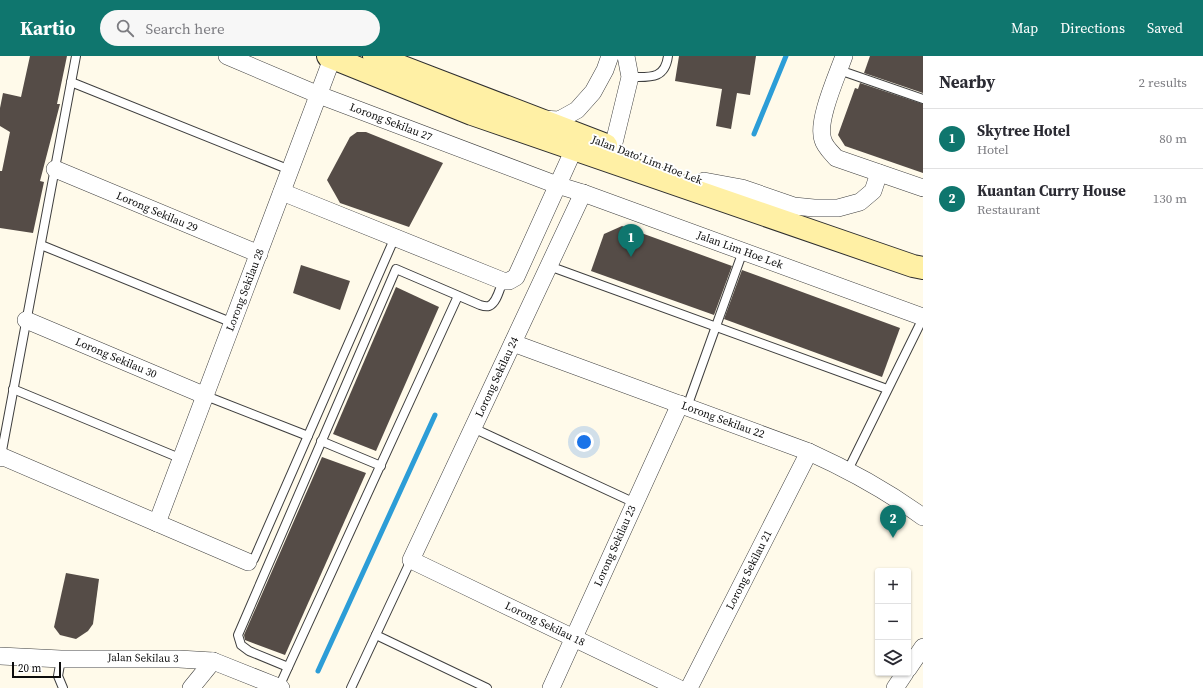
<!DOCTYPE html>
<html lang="en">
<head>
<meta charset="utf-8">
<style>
  :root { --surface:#fff; --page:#f7f7f7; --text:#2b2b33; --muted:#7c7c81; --line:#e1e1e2; --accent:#0f766e }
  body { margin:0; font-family:"Source Serif 4",serif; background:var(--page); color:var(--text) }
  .controls { position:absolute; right:12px; bottom:12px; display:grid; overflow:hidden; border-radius:4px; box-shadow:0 1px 3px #0004 }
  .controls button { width:36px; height:36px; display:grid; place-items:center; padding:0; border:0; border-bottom:1px solid var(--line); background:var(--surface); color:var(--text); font:20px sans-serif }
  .scale { position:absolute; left:12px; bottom:10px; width:49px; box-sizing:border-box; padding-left:4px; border:2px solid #0c0c0c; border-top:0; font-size:11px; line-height:14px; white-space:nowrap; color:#0c0c0c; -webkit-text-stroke:3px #fff; paint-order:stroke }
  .you { position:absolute; left:584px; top:386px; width:14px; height:14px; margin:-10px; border:3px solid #fff; border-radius:50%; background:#1a73e8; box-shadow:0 0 0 6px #1a73e833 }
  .badge { display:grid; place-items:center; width:26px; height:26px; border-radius:50%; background:var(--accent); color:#fff; font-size:13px; font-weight:700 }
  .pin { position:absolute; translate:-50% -33px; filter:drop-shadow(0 1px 2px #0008) }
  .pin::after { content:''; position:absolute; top:21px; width:14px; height:12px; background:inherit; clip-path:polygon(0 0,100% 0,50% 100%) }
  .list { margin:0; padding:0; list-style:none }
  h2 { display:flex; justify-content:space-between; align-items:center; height:52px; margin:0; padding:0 16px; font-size:17px }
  h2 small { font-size:13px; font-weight:400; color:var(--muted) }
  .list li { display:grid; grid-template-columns:26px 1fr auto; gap:12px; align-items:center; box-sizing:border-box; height:60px; padding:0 16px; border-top:1px solid var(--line) }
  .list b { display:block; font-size:15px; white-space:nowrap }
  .list p { margin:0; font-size:13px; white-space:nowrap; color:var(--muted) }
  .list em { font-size:13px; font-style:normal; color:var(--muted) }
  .icon { flex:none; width:22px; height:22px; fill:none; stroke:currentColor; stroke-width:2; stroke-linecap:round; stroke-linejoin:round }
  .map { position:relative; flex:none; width:923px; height:632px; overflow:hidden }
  header { display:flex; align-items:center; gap:24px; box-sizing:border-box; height:56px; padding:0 20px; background:var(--accent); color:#fff }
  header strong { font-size:19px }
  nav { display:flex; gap:22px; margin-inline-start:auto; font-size:14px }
  .search { width:280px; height:36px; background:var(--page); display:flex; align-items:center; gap:10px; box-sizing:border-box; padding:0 14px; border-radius:22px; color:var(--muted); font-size:15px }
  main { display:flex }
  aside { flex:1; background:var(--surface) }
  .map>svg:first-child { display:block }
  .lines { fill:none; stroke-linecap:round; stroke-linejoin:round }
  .stream { stroke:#2c9dd7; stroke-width:5 }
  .building { fill:#554c47 }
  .lane-casing { stroke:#3f3f3f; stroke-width:10 }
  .street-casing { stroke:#3f3f3f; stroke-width:18 }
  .secondary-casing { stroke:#2e2e2e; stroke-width:24 }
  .lane { stroke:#fff; stroke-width:8 }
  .street { stroke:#fff; stroke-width:17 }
  .secondary { stroke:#fff0a5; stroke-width:22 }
  .labels { text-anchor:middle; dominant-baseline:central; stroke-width:4; stroke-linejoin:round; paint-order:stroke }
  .street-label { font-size:11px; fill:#0c0c0c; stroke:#fff }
</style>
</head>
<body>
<header>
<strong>Kartio</strong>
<div class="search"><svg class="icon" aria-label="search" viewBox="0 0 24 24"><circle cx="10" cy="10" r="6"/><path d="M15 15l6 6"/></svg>Search here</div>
<nav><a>Map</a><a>Directions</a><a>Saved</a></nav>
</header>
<main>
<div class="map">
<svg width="923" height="632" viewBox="0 0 923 632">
  <rect width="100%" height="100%" fill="#fffaea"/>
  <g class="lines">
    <!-- stream -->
    <g class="stream">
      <path d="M754 78 786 0"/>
      <path d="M318 615 435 359"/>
    </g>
  </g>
  <!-- building -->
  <g class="building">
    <path d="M30 0H67L57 48H60L40 125 44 126 33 177 0 172V115H2L10 76 0 70V52L3 37 21 41Z"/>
    <path d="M679 0H756L750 39 737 37 731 73 716 70 722 33 675 25Z"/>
    <path d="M870 0H923V37L864 17Z"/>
    <path d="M860 27 923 48V117L845 90 838 79 855 32 858 33Z"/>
    <path d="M357 76H366L443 107 409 171 340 147 327 124 350 81Z"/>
    <path d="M622 170 732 210 714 259 591 215 604 178Z"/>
    <path d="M301 209 350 225 340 254 293 237Z"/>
    <path d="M742 214 900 272 882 321 724 263Z"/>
    <path d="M396 231 439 251 376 395 333 378Z"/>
    <path d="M322 401 366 417 285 599 245 584 244 579Z"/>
    <path d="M66 517 99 523 93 568 88 575 76 583 60 579 54 571Z"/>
  </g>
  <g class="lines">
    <defs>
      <g id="lane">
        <path d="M839 14 923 43"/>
        <path d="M630 21C649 21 665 24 668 0"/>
        <path d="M71 26 290 114"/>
        <path d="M41 189 233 267"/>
        <path d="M549 210 887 333"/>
        <path d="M13 333 182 403"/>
        <path d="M206 340 308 380"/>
        <path d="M687 351 743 195"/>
        <path d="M473 372 635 447"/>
        <path d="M321 385 381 410"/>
        <path d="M1 400 76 0"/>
        <path d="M848 414 923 262"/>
        <path d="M248 506 254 503 395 181"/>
        <path d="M376 579 487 632"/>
        <path d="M61 603 58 620 63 632"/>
        <path d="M288 611 249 595 241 589 238 579 396 213 480 249C483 250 486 251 489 250 497 247 500 231 503 225"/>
        <path d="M279 631 458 240"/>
        <path d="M351 632 411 504"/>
      </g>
      <g id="street">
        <path d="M227 0 319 39 557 129 583 137 923 261"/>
        <path d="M844 0C837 20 816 66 823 84 825 91 831 96 836 102L923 132"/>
        <path d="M542 63 559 64 577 54 593 36 605 14 610 0"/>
        <path d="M613 91 630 21 626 0"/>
        <path d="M55 113 259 198"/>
        <path d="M704 125 742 132 794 150 814 152H838L860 146 873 135 879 117"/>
        <path d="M282 136 503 225H509L516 221 574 93"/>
        <path d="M583 137 411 504 678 632"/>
        <path d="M26 264 206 340"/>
        <path d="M513 287 809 396C849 414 887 435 923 461"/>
        <path d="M0 402 1 400 248 506"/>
        <path d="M157 467 333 0"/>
        <path d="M0 600 61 603H179L213 605 281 632"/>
        <path d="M908 613 923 591"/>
        <path d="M191 632 213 605"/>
        <path d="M551 632 680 348"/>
        <path d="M689 632 809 396"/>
        <path d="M895 632 905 617"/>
      </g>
      <g id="secondary">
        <path d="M328 0 472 58 913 210 923 212"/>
        <path d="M374 0 606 89"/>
      </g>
    </defs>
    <!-- lane casing -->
    <use href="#lane" class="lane-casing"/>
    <!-- street casing -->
    <use href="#street" class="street-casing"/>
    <!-- secondary casing -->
    <use href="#secondary" class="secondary-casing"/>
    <!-- lane -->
    <use href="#lane" class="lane"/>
    <!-- street -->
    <use href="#street" class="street"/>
    <!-- secondary -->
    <use href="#secondary" class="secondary"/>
  </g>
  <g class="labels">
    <!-- street labels -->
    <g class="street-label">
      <text transform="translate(391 66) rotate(21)">Lorong Sekilau 27</text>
      <text transform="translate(647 104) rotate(21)">Jalan Dato' Lim Hoe Lek</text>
      <text transform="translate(157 156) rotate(23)">Lorong Sekilau 29</text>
      <text transform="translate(740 194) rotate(20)">Jalan Lim Hoe Lek</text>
      <text transform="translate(245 234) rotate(-69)">Lorong Sekilau 28</text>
      <text transform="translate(116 302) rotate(23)">Lorong Sekilau 30</text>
      <text transform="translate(497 321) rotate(-65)">Lorong Sekilau 24</text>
      <text transform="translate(723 364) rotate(20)">Lorong Sekilau 22</text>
      <text transform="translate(615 490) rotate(-66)">Lorong Sekilau 23</text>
      <text transform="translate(749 514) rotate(-63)">Lorong Sekilau 21</text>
      <text transform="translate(545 568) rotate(26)">Lorong Sekilau 18</text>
      <text transform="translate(143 602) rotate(1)">Jalan Sekilau 3</text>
    </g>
  </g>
</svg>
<div class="controls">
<button>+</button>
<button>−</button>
<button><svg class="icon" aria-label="layers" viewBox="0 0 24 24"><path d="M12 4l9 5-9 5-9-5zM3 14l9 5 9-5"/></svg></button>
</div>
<div class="scale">20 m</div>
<div class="you"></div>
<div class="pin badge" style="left:631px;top:201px">1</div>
<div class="pin badge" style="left:893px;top:482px">2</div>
</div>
<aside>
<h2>Nearby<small>2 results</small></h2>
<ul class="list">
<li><span class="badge">1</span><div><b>Skytree Hotel</b><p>Hotel</p></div><em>80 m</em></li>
<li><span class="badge">2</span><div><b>Kuantan Curry House</b><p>Restaurant</p></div><em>130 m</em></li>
</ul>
</aside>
</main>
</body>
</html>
